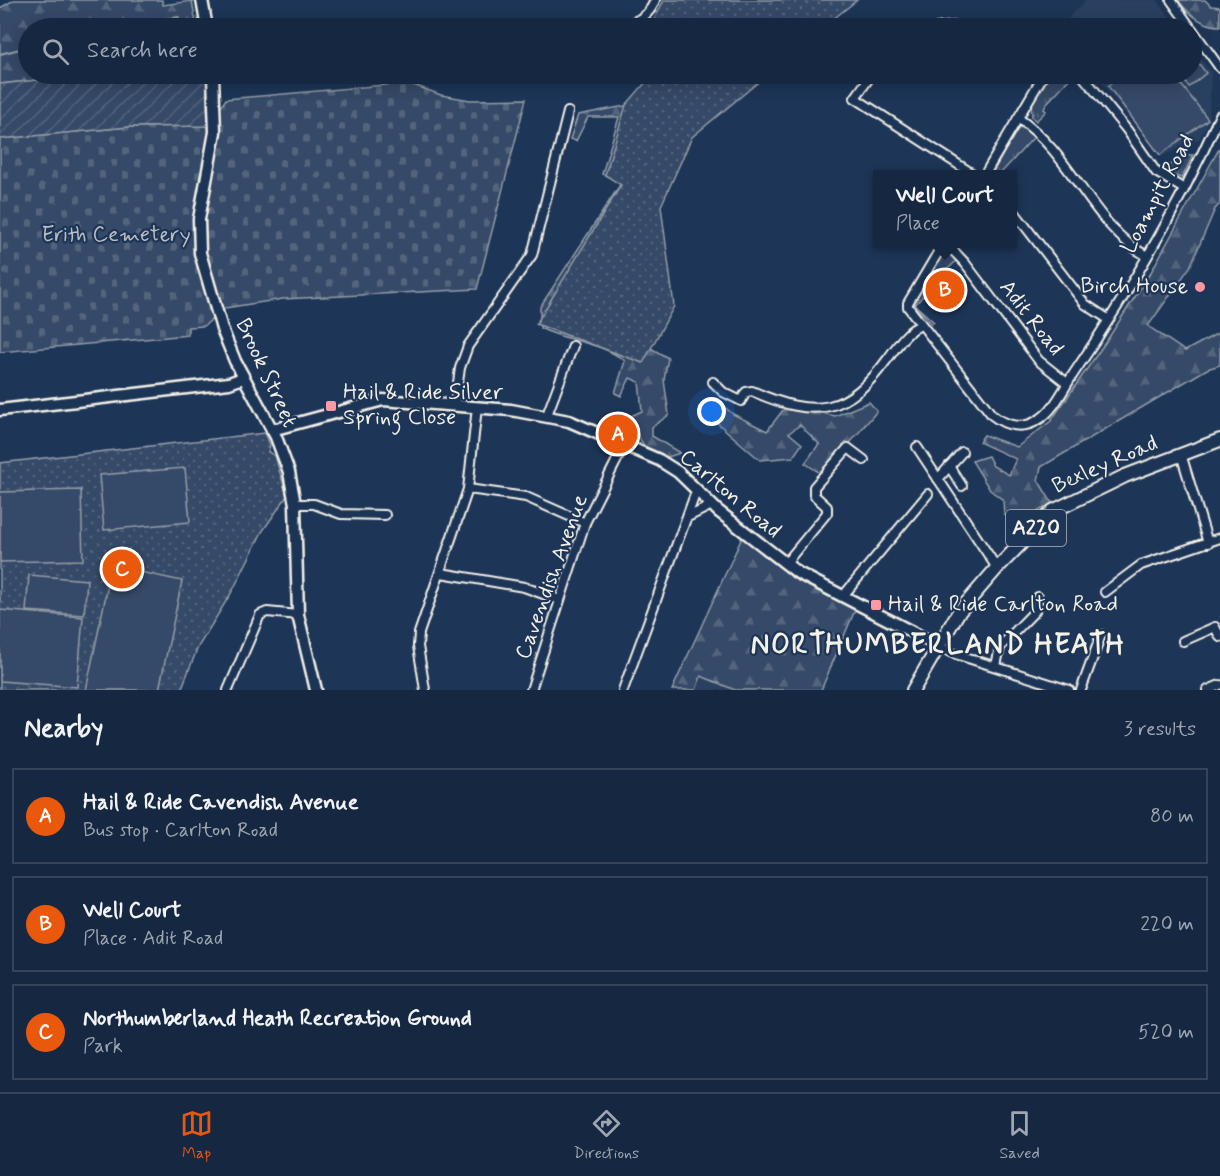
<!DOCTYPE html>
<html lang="en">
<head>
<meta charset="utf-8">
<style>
  :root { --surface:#162841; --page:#1f3048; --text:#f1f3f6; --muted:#9ea6b1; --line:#35445a; --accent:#ea580c }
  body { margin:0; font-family:Mynerve,sans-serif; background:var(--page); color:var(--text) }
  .you { position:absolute; left:712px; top:412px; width:21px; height:21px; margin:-15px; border:4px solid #fff; border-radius:50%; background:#1a73e8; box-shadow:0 0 0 9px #1a73e833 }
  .badge { display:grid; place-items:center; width:39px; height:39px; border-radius:50%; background:var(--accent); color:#fff; font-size:20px; font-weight:700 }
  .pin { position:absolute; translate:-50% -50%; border:3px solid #fff; box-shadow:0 2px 6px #0006 }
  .popup { position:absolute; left:873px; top:170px; width:144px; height:78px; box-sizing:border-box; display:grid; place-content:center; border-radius:0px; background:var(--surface); filter:drop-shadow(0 2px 4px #0005); font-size:20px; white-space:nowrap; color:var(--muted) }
  .popup b { font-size:22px; color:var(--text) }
  .popup::after { content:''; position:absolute; left:50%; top:100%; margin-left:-12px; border:12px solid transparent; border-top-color:var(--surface) }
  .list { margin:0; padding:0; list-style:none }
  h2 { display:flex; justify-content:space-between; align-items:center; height:78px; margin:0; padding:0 24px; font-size:26px }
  h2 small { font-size:20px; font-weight:400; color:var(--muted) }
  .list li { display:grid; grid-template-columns:39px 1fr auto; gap:18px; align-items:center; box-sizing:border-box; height:96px; margin:0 12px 12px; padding:0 12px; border:2px solid var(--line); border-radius:0px }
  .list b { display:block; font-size:22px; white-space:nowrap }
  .list p { margin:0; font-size:20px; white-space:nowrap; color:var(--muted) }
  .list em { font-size:20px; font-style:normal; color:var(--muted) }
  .icon { flex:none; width:33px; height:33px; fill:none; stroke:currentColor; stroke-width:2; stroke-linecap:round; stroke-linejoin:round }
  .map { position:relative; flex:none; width:1220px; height:690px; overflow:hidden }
  .search { position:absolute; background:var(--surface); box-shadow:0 3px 15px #0003; left:18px; right:18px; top:18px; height:66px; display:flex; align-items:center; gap:15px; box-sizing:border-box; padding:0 21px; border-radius:33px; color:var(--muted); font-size:22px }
  .sheet { height:402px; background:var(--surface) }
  nav { display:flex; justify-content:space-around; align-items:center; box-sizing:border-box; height:84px; border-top:2px solid var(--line); background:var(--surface); font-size:16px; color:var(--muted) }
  nav a { display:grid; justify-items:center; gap:3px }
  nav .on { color:var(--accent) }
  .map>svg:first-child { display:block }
  .built { fill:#2a4060 }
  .grass { fill:url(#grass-tufts); stroke:#949ea8; stroke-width:1.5 }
  .forest { fill:url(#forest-firs); stroke:#949ea8; stroke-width:1.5 }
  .cemetery { fill:url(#cemetery-stones); stroke:#949ea8; stroke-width:1.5 }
  .park { fill:url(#park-dots); stroke:#949ea8; stroke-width:1.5 }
  .garden { fill:url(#garden-furrows); stroke:#949ea8; stroke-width:1.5 }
  .pitch { fill:#354a67; stroke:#949ea8; stroke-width:1.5 }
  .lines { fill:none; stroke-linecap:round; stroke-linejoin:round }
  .stream { stroke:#9aa2ab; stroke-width:2 }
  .street-casing { stroke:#f4f1e8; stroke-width:12 }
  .secondary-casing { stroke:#f4f1e8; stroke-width:15 }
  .primary-casing { stroke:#f4f1e8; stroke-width:16 }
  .street { stroke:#1d3557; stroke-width:8 }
  .secondary { stroke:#1d3557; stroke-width:10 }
  .primary { stroke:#1d3557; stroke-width:12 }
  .poi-dot { fill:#ff9aa2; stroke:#1d3557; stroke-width:2 }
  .labels { text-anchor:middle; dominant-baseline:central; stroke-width:4.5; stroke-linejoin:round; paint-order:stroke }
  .shield { fill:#1d3557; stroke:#b4b9bc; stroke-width:1.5 }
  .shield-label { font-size:21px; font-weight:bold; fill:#f4f1e8 }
  .street-label { font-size:22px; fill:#f4f1e8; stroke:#1d3557 }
  .park-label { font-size:22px; fill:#bbbfc1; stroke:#1d3557 }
  .poi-label { font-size:22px; fill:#f4f1e8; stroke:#1d3557; text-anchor:start }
  .district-label { font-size:28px; font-weight:bold; letter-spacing:1.5px; fill:#f4f1e8; stroke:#1d3557 }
</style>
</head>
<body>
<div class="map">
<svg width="1220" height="690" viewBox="0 0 1220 690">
  <defs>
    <pattern id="grass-tufts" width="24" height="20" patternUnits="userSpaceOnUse" patternTransform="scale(1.5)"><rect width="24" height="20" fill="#354a67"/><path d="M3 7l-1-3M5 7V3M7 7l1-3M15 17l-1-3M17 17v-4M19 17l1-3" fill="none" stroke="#53657d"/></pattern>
    <pattern id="forest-firs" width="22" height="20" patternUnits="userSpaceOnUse" patternTransform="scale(1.5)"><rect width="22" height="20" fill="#354a67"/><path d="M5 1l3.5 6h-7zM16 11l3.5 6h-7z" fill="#53657d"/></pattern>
    <pattern id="cemetery-stones" width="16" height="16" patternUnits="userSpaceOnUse" patternTransform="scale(1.5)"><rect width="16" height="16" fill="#354a67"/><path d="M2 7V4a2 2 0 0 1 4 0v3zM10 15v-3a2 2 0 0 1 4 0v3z" fill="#53657d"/></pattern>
    <pattern id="park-dots" width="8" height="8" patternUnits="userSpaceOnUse" patternTransform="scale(1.5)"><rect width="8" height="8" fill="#354a67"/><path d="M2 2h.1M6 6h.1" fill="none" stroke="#53657d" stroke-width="1.8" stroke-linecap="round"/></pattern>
    <pattern id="garden-furrows" width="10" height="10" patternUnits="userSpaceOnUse" patternTransform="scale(1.5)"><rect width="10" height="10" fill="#354a67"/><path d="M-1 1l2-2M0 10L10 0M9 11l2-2" fill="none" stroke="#53657d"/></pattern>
  </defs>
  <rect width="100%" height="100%" fill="#1d3557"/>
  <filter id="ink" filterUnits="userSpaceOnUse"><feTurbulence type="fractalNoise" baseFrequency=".0167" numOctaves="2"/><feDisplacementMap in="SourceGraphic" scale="12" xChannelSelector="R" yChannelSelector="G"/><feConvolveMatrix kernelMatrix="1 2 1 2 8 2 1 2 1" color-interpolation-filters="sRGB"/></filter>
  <g filter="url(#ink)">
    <!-- built -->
    <g class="built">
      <path d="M1087 0H1157L1178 28H1063L1071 15Z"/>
      <path d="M1192 47 1211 72 1209 120 1199 139 1160 157 1095 74H1192Z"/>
      <path d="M687 666 740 690H678Z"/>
    </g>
    <!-- grass -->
    <g class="grass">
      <path d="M1051 74 1073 75 1047 103 1044 109 1046 111 1036 121 1032 117 1031 105Z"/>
      <path d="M1022 127 1035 136 1000 174H992L1017 129Z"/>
      <path d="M1189 155H1193L1182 178 1168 174V166Z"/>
      <path d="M946 250 956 261 936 281 928 274 942 251Z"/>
      <path d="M926 278 933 284 915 305 934 322 932 324 914 305 915 297Z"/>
    </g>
    <!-- forest -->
    <g class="forest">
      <path d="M14 0H162L163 5 192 1 197 28H28V74H95L0 84V8Z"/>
      <path d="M1178 0H1205L1211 6 1220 7V26C1203 26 1188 13 1178 0Z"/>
      <path d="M630 105 675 143 619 330 668 358 664 380 669 415 652 427V436L680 453 662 459 646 449 637 434 617 436 611 425 642 411 639 382 630 378 621 396 615 393 625 361C597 340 570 343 540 328V307L622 182 602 174 619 117H588L576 141 570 139 578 115Z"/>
      <path d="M1220 147V204L1215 209 1190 267 1148 326 1185 351 1220 332V365L1207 369 1041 467 1038 480 1052 503 1027 518 1004 515 1003 500 990 490 972 461 988 456 993 466 1009 475 1016 459 979 442 984 435 1017 447 1051 421 1109 337 1151 272Z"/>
      <path d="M716 400 733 414 767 431 783 410 805 409 835 416 869 402 877 411 823 475 805 463 819 444 800 425 789 433 802 444 793 457 760 460 699 407Z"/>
      <path d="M745 531 792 578 855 610 821 690H735L701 676 696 690H672Z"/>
    </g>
    <!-- cemetery -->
    <path class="cemetery" d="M408 83 441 95 470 100 526 99 477 289 283 299 225 308 204 326 188 327V335L0 352V139L129 127 208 126 226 99Z"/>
    <!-- park -->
    <g class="park">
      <path d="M664 0H857L822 28H650Z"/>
      <path d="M653 74H768L692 137 661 206 674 306 643 363 536 324 621 185 605 175 626 105Z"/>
      <path d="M265 433 270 445 268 452 275 456 287 496 262 532 233 590 198 647 181 690H0V463Z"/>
    </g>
    <!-- garden -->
    <path class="garden" d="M95 74H206L208 126 129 127 0 139V84Z"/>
    <!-- pitch -->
    <g class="pitch">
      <path d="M1192 54 1206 73 1189 87 1179 74H1192Z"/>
      <path d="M1125 74H1173L1208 119 1160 155 1108 86Z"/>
      <path d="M185 468 190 522 104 530 99 475Z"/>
      <path d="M81 490 83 560 0 562V492Z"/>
      <path d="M112 566 182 581 159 690H86Z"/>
      <path d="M29 575 87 580 84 615 26 611Z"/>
      <path d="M0 610 83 617 77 687 0 681Z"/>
    </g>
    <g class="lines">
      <!-- stream -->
      <g class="stream">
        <path d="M90 28 179 17"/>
        <path d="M0 54 28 47"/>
      </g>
      <defs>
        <g id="street">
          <path d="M1171 0 1191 28"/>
          <path d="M599 28C621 27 647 24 655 0"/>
          <path d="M937 28 954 26 980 28"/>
          <path d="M1192 29 1220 68"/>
          <path d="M463 74H464"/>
          <path d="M872 74 855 98 973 174"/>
          <path d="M1081 74 1127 130 1156 172 1184 189"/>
          <path d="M1018 118C1072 154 1093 227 1147 256"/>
          <path d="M985 174 1044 74"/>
          <path d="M1012 209 1085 304 1108 319"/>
          <path d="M943 244 908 303V307L992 415C1006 426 1023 430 1038 420 1054 411 1064 388 1074 373 1129 292 1180 205 1220 115"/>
          <path d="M947 244 965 263 1039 361 1067 383"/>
          <path d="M713 382 723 392 741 401 746 392 752 391C816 419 847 415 889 357 898 345 907 330 921 325"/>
          <path d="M455 404 460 368 468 346 532 255 568 112"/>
          <path d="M547 415 573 346"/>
          <path d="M917 447 997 568"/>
          <path d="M1181 454 1208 543"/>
          <path d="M949 466 962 486"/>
          <path d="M938 479 962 452"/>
          <path d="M468 489 526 497 585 523"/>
          <path d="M295 504H314L341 514 385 515"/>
          <path d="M688 517 712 505"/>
          <path d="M785 564 827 513V507L814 495V487L848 448 864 460"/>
          <path d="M441 573 524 587 560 600"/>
          <path d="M1105 592 1141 565 1220 538"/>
          <path d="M843 596 928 494"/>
          <path d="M1183 641 1215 627 1220 637"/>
          <path d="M939 646 952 653 1069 690"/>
          <path d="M996 666 1000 647 1035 611 1038 597"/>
          <path d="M228 690 260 615 267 612 298 615"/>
          <path d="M425 690 418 646 419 633 468 489 477 407"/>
          <path d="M531 690 585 523 625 444"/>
          <path d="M623 690 697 489"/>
          <path d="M1081 690 1101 635"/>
          <path d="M1208 690 1220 685"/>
        </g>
        <g id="secondary">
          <path d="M202 0 207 28"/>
          <path d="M213 74 215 132 199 219 200 253 222 329 235 361 276 437 289 472 295 504 298 615 316 690"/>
          <path d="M0 410 229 383 243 378"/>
          <path d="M272 430 383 400 511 410 569 421 659 460 678 472 718 511 798 573 939 646"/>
        </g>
        <path id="primary" d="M913 690 958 613 997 568 1053 511 1125 476 1220 440"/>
      </defs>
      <!-- street casing -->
      <use href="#street" class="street-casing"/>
      <!-- secondary casing -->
      <use href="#secondary" class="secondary-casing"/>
      <!-- primary casing -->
      <use href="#primary" class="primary-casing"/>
      <!-- street -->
      <use href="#street" class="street"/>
      <!-- secondary -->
      <use href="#secondary" class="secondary"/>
      <!-- primary -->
      <use href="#primary" class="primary"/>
    </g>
  </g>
  <!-- markers -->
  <g class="poi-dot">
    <circle cx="1200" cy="287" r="6"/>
    <rect x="325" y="400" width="12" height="12" rx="3"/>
    <rect x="870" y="599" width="12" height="12" rx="3"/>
  </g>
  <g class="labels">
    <!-- shield labels -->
    <rect class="shield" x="1006" y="510" width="60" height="36" rx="4.5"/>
    <g class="shield-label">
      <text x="1036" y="528">A220</text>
    </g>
    <!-- street labels -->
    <g class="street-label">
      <text transform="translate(1158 194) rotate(-62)">Loampit Road</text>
      <text transform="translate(1031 318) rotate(52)">Adit Road</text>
      <text transform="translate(266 373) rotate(65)">Brook Street</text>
      <text transform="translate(1105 465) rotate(-24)">Bexley Road</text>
      <text transform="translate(730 494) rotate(40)">Carlton Road</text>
      <text transform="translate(552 577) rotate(-70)">Cavendish Avenue</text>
    </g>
    <!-- park labels -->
    <g class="park-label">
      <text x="116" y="235">Erith Cemetery</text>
    </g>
    <!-- poi labels -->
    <g class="poi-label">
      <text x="1188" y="287" text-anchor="end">Birch House</text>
      <text x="343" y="393">Hail &amp; Ride Silver<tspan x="343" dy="25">Spring Close</tspan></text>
      <text x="888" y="605">Hail &amp; Ride Carlton Road</text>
    </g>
    <!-- district labels -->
    <g class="district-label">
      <text x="938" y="645">NORTHUMBERLAND HEATH</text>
    </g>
  </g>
</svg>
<div class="you"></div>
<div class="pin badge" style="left:618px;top:434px">A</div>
<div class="pin badge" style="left:945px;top:290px">B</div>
<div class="popup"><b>Well Court</b>Place</div>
<div class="pin badge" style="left:122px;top:569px">C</div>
<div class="search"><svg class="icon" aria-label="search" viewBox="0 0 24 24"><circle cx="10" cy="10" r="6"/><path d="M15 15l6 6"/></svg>Search here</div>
</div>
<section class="sheet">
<h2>Nearby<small>3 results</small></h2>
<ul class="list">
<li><span class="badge">A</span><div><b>Hail &amp; Ride Cavendish Avenue</b><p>Bus stop · Carlton Road</p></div><em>80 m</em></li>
<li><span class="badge">B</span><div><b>Well Court</b><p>Place · Adit Road</p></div><em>220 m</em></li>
<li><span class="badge">C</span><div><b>Northumberland Heath Recreation Ground</b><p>Park</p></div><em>520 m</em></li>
</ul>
</section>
<nav>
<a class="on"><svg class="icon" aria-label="map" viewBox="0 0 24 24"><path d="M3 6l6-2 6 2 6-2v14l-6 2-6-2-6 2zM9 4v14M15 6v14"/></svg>Map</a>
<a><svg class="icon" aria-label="directions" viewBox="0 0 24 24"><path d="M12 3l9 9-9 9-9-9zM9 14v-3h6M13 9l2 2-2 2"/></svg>Directions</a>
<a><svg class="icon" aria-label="saved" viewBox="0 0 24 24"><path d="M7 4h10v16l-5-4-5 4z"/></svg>Saved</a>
</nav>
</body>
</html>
